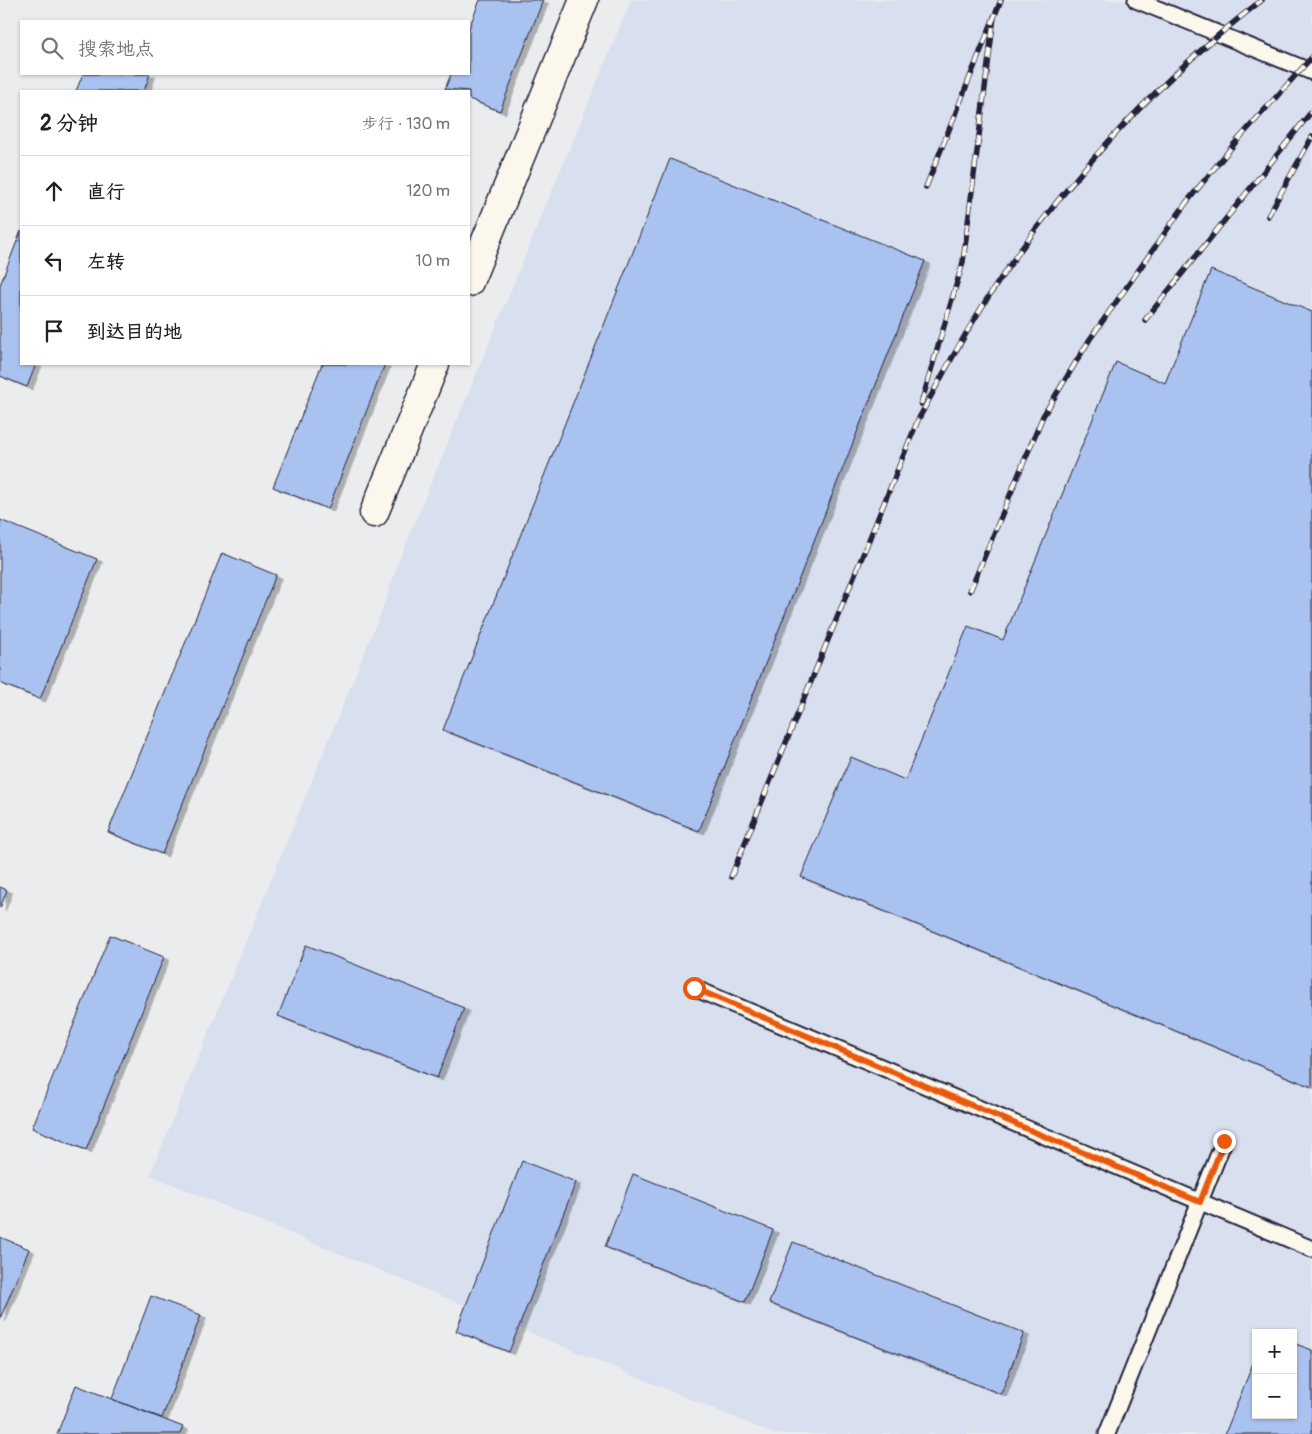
<!DOCTYPE html>
<html lang="zh">
<head>
<meta charset="utf-8">
<style>
  :root { --surface:#fff; --page:#f6f6f6; --text:#202124; --muted:#757577; --line:#e0e0e0 }
  body { margin:0; font-family:Pangolin,"LXGW WenKai TC",sans-serif; background:var(--page); color:var(--text) }
  .controls { position:absolute; right:15px; bottom:15px; display:grid; overflow:hidden; border-radius:0px; box-shadow:0 1px 4px #0004 }
  .controls button { width:45px; height:45px; display:grid; place-items:center; padding:0; border:0; border-bottom:1px solid var(--line); background:var(--surface); color:var(--text); font:25px sans-serif }
  .stop { position:absolute; width:15px; height:15px; margin:-11px; border:4px solid #ea580c; border-radius:50%; background:#fff }
  .stop.end { background:#ea580c; border-color:#fff; box-shadow:0 1px 5px #0008 }
  .list { margin:0; padding:0; list-style:none }
  h2 { display:flex; justify-content:space-between; align-items:center; height:65px; margin:0; padding:0 20px; font-size:21px }
  h2 small { font-size:16px; font-weight:400; color:var(--muted) }
  .list li { display:grid; grid-template-columns:32px 1fr auto; gap:15px; align-items:center; box-sizing:border-box; height:70px; padding:0 20px; border-top:1px solid var(--line) }
  .list b { display:block; font-size:19px; white-space:nowrap }
  .list em { font-size:16px; font-style:normal; color:var(--muted) }
  .icon { flex:none; width:28px; height:28px; fill:none; stroke:currentColor; stroke-width:2; stroke-linecap:round; stroke-linejoin:round }
  .map { position:relative; flex:none; width:1312px; height:1434px; overflow:hidden }
  .search { position:absolute; background:var(--surface); box-shadow:0 1px 4px #0004; left:20px; top:20px; width:450px; height:55px; display:flex; align-items:center; gap:12px; box-sizing:border-box; padding:0 18px; border-radius:0px; color:var(--muted); font-size:19px }
  .panel { position:absolute; background:var(--surface); box-shadow:0 1px 4px #0004; left:20px; top:90px; width:450px; height:275px; border-radius:0px }
  .map>svg:first-child { display:block }
  .built { fill:#d8dfee; fill-rule:evenodd }
  .building { fill:#aac2f0; stroke:#22223b; filter:url(#shadow) }
  .lines { fill:none; stroke-linecap:round; stroke-linejoin:round }
  .service-casing { stroke:#22223b; stroke-width:19 }
  .minor-casing { stroke:#22223b; stroke-width:31 }
  .service { stroke:#fbf7ec; stroke-width:15 }
  .minor { stroke:#fbf7ec; stroke-width:28 }
  .rail-casing { stroke:#22223b; stroke-width:5.5 }
  .rail { stroke:#fbf7ec; stroke-width:4; stroke-dasharray:11; stroke-linecap:butt }
  .route { stroke:#ea580c; stroke-width:6 }
</style>
</head>
<body>
<div class="map">
<svg width="1312" height="1434" viewBox="0 0 1312 1434">
  <defs>
    <filter id="shadow"><feDropShadow dx="5.5" dy="3" stdDeviation="0" flood-color="#0004"/></filter>
  </defs>
  <rect width="100%" height="100%" fill="#ebeced"/>
  <filter id="ink" filterUnits="userSpaceOnUse"><feTurbulence type="fractalNoise" baseFrequency=".02" numOctaves="2"/><feDisplacementMap in="SourceGraphic" scale="10" xChannelSelector="R" yChannelSelector="G"/><feConvolveMatrix kernelMatrix="1 2 1 2 8 2 1 2 1" color-interpolation-filters="sRGB"/></filter>
  <g filter="url(#ink)">
    <!-- built -->
    <path class="built" d="M631 0H1312V1434H774L150 1175 384 605 398 563ZM1256 1333H1293V1415H1256Z"/>
    <!-- building -->
    <g class="building">
      <path d="M480 0H543L500 111 469 99V91L445 89 451 74H469V28Z"/>
      <path d="M83 74H150L144 91H76Z"/>
      <path d="M670 159 925 261 699 831 443 730Z"/>
      <path d="M21 231V364H36L27 387 0 376V285Z"/>
      <path d="M1211 270 1312 312V1087L801 877 851 757 905 780 968 626 1003 640 1116 362 1165 383Z"/>
      <path d="M322 364H385L328 509 273 487Z"/>
      <path d="M0 520 97 559 40 699 0 683Z"/>
      <path d="M222 553 276 575 162 854 108 832Z"/>
      <path d="M0 887 7 890 0 908Z"/>
      <path d="M110 935 164 957 86 1150 32 1128Z"/>
      <path d="M306 945 464 1008 437 1078 278 1016Z"/>
      <path d="M522 1161 576 1182 509 1352 456 1331Z"/>
      <path d="M633 1174 773 1230 745 1302 605 1247Z"/>
      <path d="M0 1237 29 1249 0 1319Z"/>
      <path d="M793 1242 1024 1333 1001 1394 769 1303Z"/>
      <path d="M151 1296 201 1315 162 1418 112 1399Z"/>
      <path d="M1293 1343 1312 1350V1434H1225L1256 1356V1415H1293Z"/>
      <path d="M76 1385 183 1427 180 1434H57Z"/>
    </g>
    <g class="lines">
      <defs>
        <g id="service">
          <path d="M1136 0 1312 72"/>
          <path d="M694 988 1312 1249"/>
          <path d="M1107 1434 1224 1141"/>
        </g>
        <g id="minor">
          <path d="M469 282 584 0"/>
          <path d="M374 513 435 364"/>
        </g>
      </defs>
      <!-- service casing -->
      <use href="#service" class="service-casing"/>
      <!-- minor casing -->
      <use href="#minor" class="minor-casing"/>
      <!-- service -->
      <use href="#service" class="service"/>
      <!-- minor -->
      <use href="#minor" class="minor"/>
      <defs>
        <g id="rail">
          <path d="M926 187 1001 0"/>
          <path d="M1268 216 1312 137"/>
          <path d="M1145 320 1312 111"/>
          <path d="M921 404 963 262 994 17"/>
          <path d="M970 591 1043 416 1090 339 1186 203 1235 143 1312 57"/>
          <path d="M731 877 918 420C940 379 962 338 987 299 1060 186 1155 82 1262 0"/>
        </g>
      </defs>
      <!-- rail casing -->
      <use href="#rail" class="rail-casing"/>
      <!-- rail -->
      <use href="#rail" class="rail"/>
    </g>
  </g>
  <g class="lines" filter="url(#ink)">
    <!-- route -->
    <path class="route" d="M694 988 1200 1202 1224 1141"/>
  </g>
</svg>
<div class="controls">
<button>+</button>
<button>−</button>
</div>
<div class="stop" style="left:694px;top:988px"></div>
<div class="stop end" style="left:1224px;top:1141px"></div>
<div class="search"><svg class="icon" aria-label="search" viewBox="0 0 24 24"><circle cx="10" cy="10" r="6"/><path d="M15 15l6 6"/></svg>搜索地点</div>
<section class="panel">
<h2>2 分钟<small>步行 · 130 m</small></h2>
<ul class="list">
<li><svg class="icon" aria-label="ahead" viewBox="0 0 24 24"><path d="M12 20V5M6 11l6-6 6 6"/></svg><div><b>直行</b></div><em>120 m</em></li>
<li><svg class="icon" aria-label="left" viewBox="0 0 24 24"><path d="M17 20v-9H6M10 6l-5 5 5 5"/></svg><div><b>左转</b></div><em>10 m</em></li>
<li><svg class="icon" aria-label="arrive" viewBox="0 0 24 24"><path d="M6 21V4h12l-3 4 3 4H6"/></svg><div><b>到达目的地</b></div></li>
</ul>
</section>
</div>
</body>
</html>
